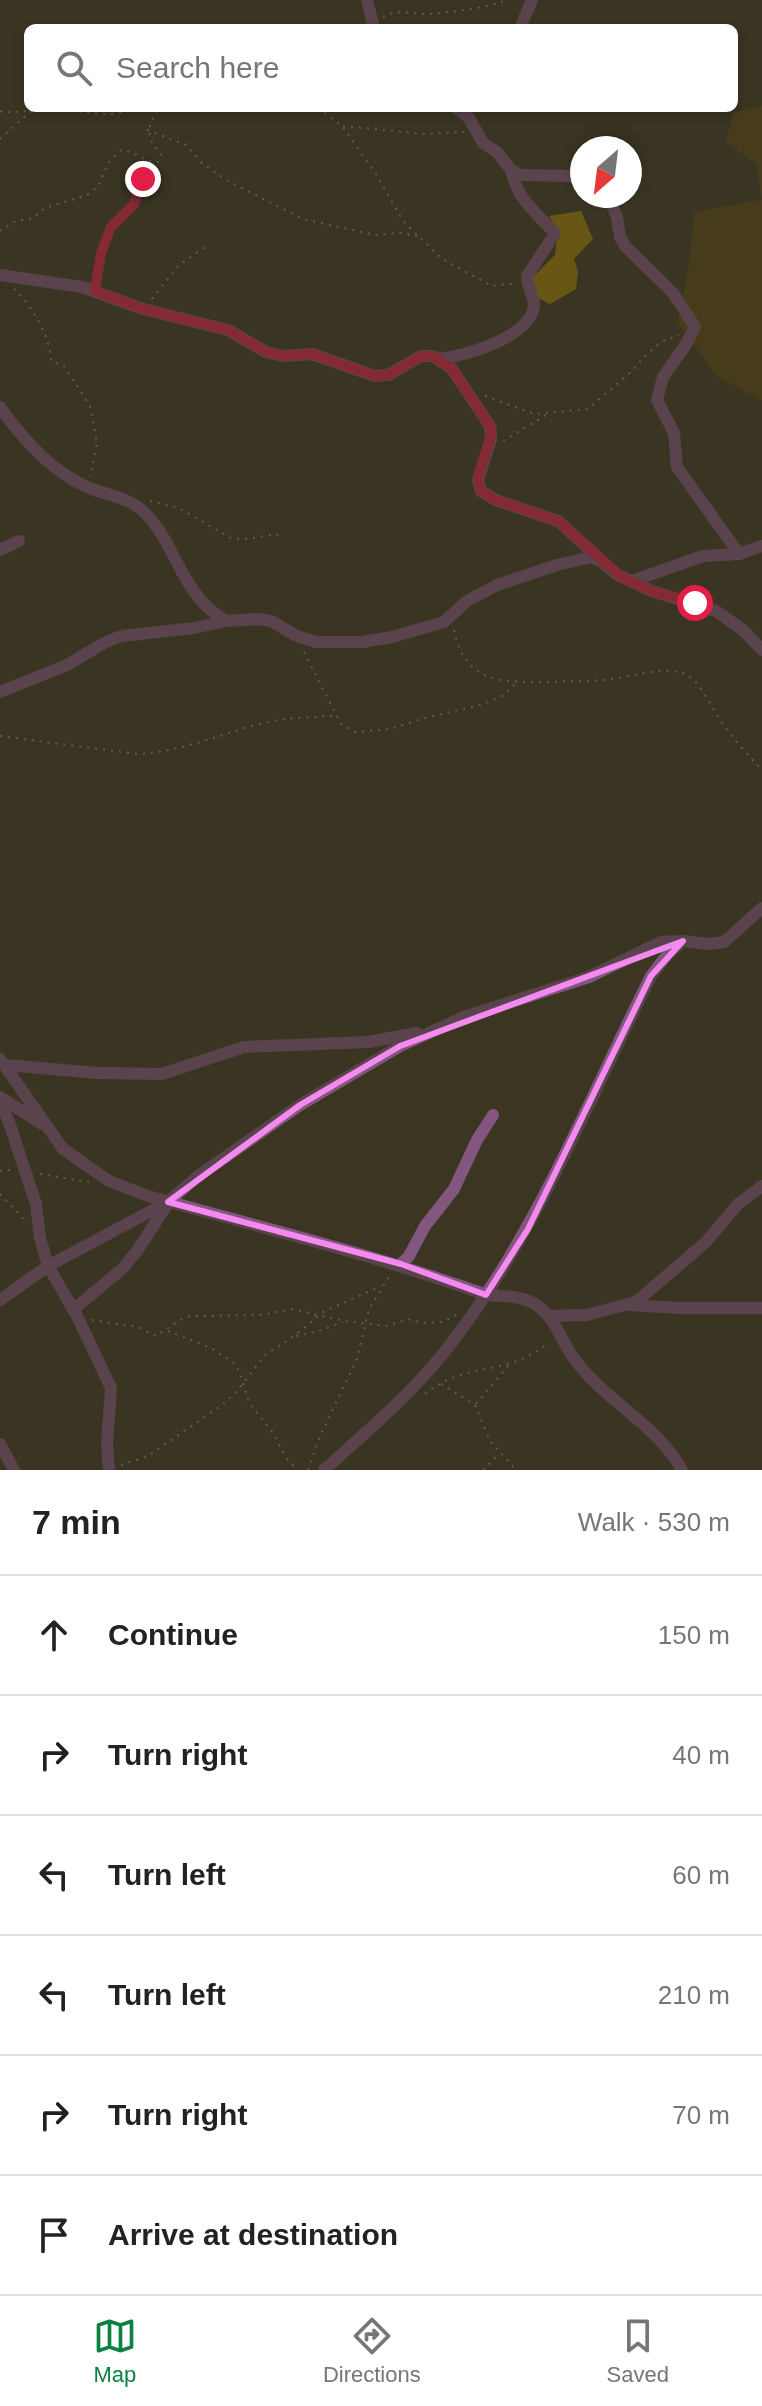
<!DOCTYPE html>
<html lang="en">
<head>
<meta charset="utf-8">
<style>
  :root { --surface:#fff; --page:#f6f6f6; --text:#222; --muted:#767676; --line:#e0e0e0; --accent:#0b8043 }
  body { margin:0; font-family:Helvetica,sans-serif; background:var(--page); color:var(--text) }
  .compass { position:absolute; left:570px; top:136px; width:72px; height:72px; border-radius:50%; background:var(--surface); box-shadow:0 4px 12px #0003; rotate:208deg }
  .stop { position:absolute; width:24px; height:24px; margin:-18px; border:6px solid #e11d48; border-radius:50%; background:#fff }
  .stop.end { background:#e11d48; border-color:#fff; box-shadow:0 2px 8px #0008 }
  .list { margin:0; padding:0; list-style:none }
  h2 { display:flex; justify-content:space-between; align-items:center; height:104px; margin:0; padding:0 32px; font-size:34px }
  h2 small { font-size:26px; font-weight:400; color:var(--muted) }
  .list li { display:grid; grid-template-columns:52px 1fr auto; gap:24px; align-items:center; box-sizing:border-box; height:120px; padding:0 32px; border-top:2px solid var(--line) }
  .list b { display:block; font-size:30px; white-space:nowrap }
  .list em { font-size:26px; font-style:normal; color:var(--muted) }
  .icon { flex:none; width:44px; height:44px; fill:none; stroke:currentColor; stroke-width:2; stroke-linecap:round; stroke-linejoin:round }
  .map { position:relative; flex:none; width:762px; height:1470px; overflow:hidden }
  .search { position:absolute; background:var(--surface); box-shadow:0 4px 12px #0003; left:24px; right:24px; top:24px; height:88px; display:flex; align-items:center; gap:20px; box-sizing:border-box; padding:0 28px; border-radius:12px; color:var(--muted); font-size:30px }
  .sheet { height:824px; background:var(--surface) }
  nav { display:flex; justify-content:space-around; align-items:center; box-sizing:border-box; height:112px; border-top:2px solid var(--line); background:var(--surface); font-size:22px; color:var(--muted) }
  nav a { display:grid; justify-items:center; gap:4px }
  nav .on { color:var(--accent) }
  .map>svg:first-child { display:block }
  .green { fill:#554614 }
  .water { fill:#9f8003 }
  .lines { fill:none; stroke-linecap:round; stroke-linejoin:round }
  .path { stroke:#928d7d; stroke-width:2; stroke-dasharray:2 6; stroke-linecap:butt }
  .street { stroke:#82567f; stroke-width:12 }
  .route { stroke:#e11d48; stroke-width:10 }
  .marked { fill:none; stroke:#f489f0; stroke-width:6; stroke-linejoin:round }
</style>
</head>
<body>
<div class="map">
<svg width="762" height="1470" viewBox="0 0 762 1470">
  <rect width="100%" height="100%" fill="#3b3522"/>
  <!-- green -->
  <path class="green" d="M762 106V400L719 378 678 323 690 259 694 212 762 200 756 164 726 142 733 112Z"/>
  <!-- water -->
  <path class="water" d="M581 211 593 239 574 259 578 272 576 289 550 304 534 296 531 279 555 255 558 230 549 216Z"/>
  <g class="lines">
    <!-- path -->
    <g class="path">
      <path d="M383 17C396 9 411 14 426 14 441 14 494 7 506 0"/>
      <path d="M318 108 342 126 376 174 403 221 442 259 492 286 517 283"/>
      <path d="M0 111C17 115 32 108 50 108 78 109 109 121 136 108"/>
      <path d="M343 126 425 134 464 132"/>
      <path d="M147 130 186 145 202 163 228 181 303 219 375 235 400 233 417 236"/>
      <path d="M0 139 32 110"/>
      <path d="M0 231 14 222 33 218 45 208 87 195 98 187 108 163 121 150C135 150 146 164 158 162L161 154C145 137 147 128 158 108"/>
      <path d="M96 278 101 253 111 227 120 215 134 204 137 199 140 183 155 164"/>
      <path d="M14 289C31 303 51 339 51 361L64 366 90 406 97 443 90 477"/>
      <path d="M152 299 179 265 205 247"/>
      <path d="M485 396 534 414 588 409 633 370 646 355 661 342 679 335"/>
      <path d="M503 441 546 415"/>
      <path d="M150 501 179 508 231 538 247 539 276 534 284 537"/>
      <path d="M454 630C465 685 504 682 550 682 572 681 595 682 618 678 637 675 666 666 685 674 701 682 709 704 719 718 731 737 747 754 762 770"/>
      <path d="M304 652 341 724 356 732 390 729 425 718 484 704 504 695 516 683"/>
      <path d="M0 736 137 754C186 752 230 729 278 720 297 717 316 718 335 715"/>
      <path d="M0 1171 11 1170"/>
      <path d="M40 1174 89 1182"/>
      <path d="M0 1194 26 1222"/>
      <path d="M92 1320 138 1327 156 1336 180 1320 190 1316 262 1315 292 1309 344 1321 386 1326 408 1319 423 1323 442 1322 458 1314"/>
      <path d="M168 1331 211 1348 234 1363 240 1373 249 1403 273 1433 286 1458 298 1470"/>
      <path d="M296 1336 319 1331 343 1322"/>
      <path d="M441 1384 475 1405 490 1441 516 1470"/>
      <path d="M425 1394C466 1360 508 1378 549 1342"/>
      <path d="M476 1404 508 1366"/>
      <path d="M121 1465 148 1456 222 1405 238 1390 265 1355 294 1336 323 1312 381 1286"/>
      <path d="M308 1470 320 1436 357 1359 369 1309 389 1277"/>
      <path d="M483 1470 500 1453"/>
    </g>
    <!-- street -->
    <g class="street">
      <path d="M367 0 374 28"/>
      <path d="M520 28 532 0"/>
      <path d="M456 108 469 118 483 143 497 152 511 170 521 175 571 176 582 180"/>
      <path d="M608 196 617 217 620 237 626 247 673 293 695 327 685 346 663 377 657 400 674 433 677 467 739 554"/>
      <path d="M0 275 82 287 143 309 228 330 266 352 283 356 312 354 375 376 388 375 421 356H433L452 369 490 426 491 439 478 480 481 491 496 500 558 521 600 559"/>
      <path d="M438 359C465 356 528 338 534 307 535 297 527 287 527 276L554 235V232C533 209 519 202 511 170"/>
      <path d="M0 407C21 437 50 470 85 486 106 496 129 496 146 514 179 549 180 594 226 621"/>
      <path d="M0 550 19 541"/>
      <path d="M632 581 703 556 739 554 762 546"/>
      <path d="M0 692 67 665 104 643 121 636 194 628 226 621 258 619 271 621 297 636 316 642H362L392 637 444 622 467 601 497 585 557 565 591 557 602 562 616 574 652 591 716 611 743 630 762 650"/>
      <path d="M0 1059 63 1149 109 1181 148 1196C260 1227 371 1254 481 1293 496 1298 514 1294 529 1301 554 1312 558 1336 573 1357 603 1400 657 1424 682 1470"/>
      <path d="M5 1065 98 1073 162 1074 244 1047 369 1042 416 1033"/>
      <path d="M0 1097 42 1124"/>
      <path d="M0 1103 9 1122 36 1204 40 1238 48 1266 77 1316 111 1388 107 1444 109 1470"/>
      <path d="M401 1264 409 1256 425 1226 454 1189 477 1140 493 1115"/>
      <path d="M0 1300 48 1266 168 1202 198 1176 300 1105 400 1046 464 1017 589 977 661 942 683 941 708 944 724 942 762 908"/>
      <path d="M630 1305 678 1308H762"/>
      <path d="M73 1310 122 1269 137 1251 167 1205"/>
      <path d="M550 1316 587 1315 636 1302 706 1242 738 1204 762 1186"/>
      <path d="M0 1444 14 1470"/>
      <path d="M324 1470C365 1433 407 1398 442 1355 533 1242 586 1105 651 976L668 954 683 941"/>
    </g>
  </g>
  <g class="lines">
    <!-- route -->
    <path class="route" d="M143 179 134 204 111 227 101 253 95 291 143 309 228 330 266 352 283 356 312 354 375 376 388 375 421 356H433L452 369 492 429C491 450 472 472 481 491L496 500 558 521 623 578 652 591 695 603"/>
  </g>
  <!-- marked area -->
  <path d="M0 0H762V1470H0ZM683 941 651 976 528 1229 486 1295 401 1264 168 1202 300 1105 400 1046Z" fill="#3b3522" fill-opacity=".55" fill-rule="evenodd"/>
  <path class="marked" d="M683 941 651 976 528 1229 486 1295 401 1264 168 1202 300 1105 400 1046Z"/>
</svg>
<svg class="compass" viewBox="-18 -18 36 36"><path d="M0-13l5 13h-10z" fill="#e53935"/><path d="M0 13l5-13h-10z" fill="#767676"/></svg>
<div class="stop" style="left:695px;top:603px"></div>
<div class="stop end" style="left:143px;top:179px"></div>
<div class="search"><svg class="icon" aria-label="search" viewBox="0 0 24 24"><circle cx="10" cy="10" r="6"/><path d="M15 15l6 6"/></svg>Search here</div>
</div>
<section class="sheet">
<h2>7 min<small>Walk · 530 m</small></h2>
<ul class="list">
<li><svg class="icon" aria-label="ahead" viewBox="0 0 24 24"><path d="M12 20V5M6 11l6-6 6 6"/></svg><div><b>Continue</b></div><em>150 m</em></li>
<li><svg class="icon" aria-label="right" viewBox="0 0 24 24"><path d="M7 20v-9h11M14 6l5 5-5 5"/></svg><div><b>Turn right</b></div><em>40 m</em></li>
<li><svg class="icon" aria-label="left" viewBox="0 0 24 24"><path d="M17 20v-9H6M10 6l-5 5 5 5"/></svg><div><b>Turn left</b></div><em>60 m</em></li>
<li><svg class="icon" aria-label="left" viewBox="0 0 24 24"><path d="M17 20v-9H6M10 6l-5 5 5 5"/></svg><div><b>Turn left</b></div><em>210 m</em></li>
<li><svg class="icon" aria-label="right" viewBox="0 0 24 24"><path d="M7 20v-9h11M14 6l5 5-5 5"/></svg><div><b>Turn right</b></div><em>70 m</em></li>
<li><svg class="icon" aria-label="arrive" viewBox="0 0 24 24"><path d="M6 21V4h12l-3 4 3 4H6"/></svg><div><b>Arrive at destination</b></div></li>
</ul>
</section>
<nav>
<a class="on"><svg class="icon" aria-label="map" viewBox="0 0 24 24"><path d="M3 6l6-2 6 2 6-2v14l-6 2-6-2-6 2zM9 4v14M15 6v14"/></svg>Map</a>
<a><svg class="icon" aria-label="directions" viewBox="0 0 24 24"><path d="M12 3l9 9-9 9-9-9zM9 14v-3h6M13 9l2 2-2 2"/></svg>Directions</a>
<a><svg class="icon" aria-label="saved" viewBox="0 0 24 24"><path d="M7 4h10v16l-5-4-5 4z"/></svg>Saved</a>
</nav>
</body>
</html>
